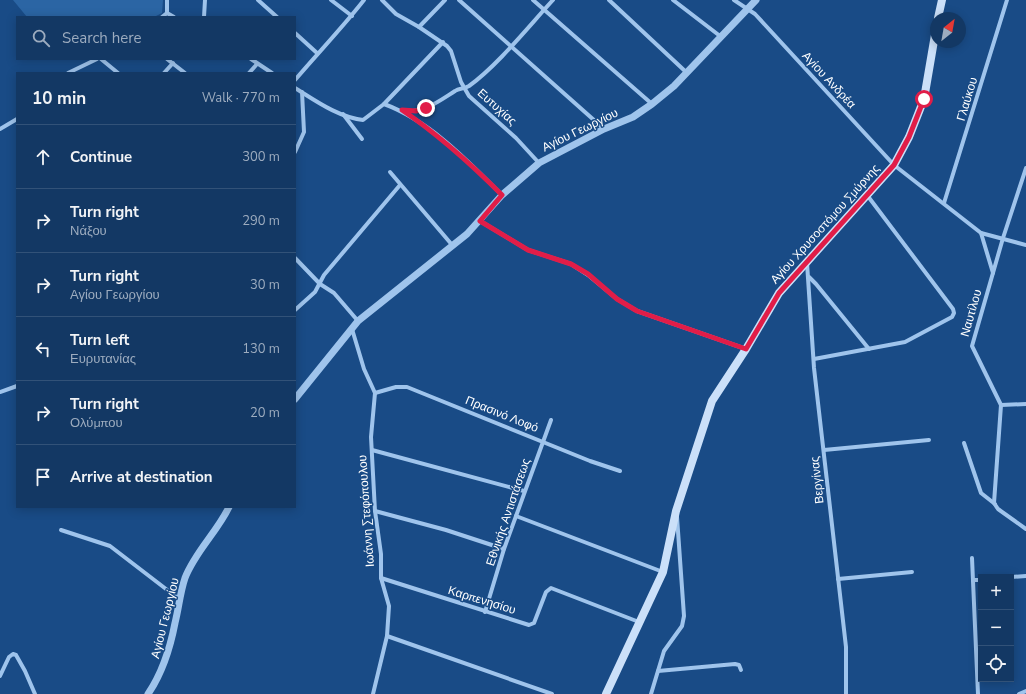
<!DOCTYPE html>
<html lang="en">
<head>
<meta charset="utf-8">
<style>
  :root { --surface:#133864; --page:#1c3f6a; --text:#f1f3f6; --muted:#9dacbf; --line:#325278 }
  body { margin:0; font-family:"Nunito Sans",sans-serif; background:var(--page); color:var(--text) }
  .controls { position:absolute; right:12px; bottom:12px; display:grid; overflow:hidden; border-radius:0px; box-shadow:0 2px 10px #0003 }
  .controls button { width:36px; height:36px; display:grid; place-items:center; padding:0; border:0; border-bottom:1px solid var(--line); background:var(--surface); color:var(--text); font:20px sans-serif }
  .compass { position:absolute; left:930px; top:12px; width:36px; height:36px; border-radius:50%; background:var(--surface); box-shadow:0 2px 10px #0003; rotate:31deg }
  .stop { position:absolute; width:12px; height:12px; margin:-9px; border:3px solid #e11d48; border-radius:50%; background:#fff }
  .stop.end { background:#e11d48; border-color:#fff; box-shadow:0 1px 4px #0008 }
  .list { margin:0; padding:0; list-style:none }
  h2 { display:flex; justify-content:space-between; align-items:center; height:52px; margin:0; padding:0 16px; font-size:17px }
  h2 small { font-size:13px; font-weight:400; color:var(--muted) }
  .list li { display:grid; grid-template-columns:26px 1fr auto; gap:12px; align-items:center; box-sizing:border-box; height:64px; padding:0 16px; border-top:1px solid var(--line) }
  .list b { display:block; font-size:15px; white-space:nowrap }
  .list p { margin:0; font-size:13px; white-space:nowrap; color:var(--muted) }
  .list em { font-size:13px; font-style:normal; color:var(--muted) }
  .icon { flex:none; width:22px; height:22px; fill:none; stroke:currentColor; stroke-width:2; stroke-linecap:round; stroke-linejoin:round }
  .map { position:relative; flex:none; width:1026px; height:694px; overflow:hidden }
  .search { position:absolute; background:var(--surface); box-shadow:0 2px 10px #0003; left:16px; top:16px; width:280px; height:44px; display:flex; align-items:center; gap:10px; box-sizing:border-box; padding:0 14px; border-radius:0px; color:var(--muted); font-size:15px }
  .panel { position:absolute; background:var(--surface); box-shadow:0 2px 10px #0003; left:16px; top:72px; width:280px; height:436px; border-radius:0px }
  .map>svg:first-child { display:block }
  .green { fill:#2b65a4 }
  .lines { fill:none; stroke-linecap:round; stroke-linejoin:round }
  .minor { stroke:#9fc4ec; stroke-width:4 }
  .tertiary { stroke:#9fc4ec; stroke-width:7 }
  .secondary { stroke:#cbe0f9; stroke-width:8 }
  .route { stroke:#e11d48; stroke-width:5 }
  .labels { text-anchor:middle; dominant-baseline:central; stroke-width:3; stroke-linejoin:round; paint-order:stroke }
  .street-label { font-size:12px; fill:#fff; stroke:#194b86 }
</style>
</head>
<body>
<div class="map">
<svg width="1026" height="694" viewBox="0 0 1026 694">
  <rect width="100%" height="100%" fill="#194b86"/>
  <!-- green -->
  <path class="green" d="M13 0H163L162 13 154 17H27Z"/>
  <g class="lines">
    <!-- minor -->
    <g class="minor">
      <path d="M258 0 277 17"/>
      <path d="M331 0 352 16"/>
      <path d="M382 0 396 14 419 27 447 46 451 51 461 82 469 96 516 138 539 163"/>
      <path d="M459 0 604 129"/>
      <path d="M533 0 652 104"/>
      <path d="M609 0 686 72"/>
      <path d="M673 0 720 36"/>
      <path d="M734 0 755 14 894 165 981 233 1026 245"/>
      <path d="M167 13 174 17"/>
      <path d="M162 17 167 13V0"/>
      <path d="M204 17 205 0"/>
      <path d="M419 27 445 0"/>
      <path d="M295 33 317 53"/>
      <path d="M101 59 118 73"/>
      <path d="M167 59 185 73"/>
      <path d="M251 59 272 73"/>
      <path d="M68 73 97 59"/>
      <path d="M164 73 173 63"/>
      <path d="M249 73 257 64"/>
      <path d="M295 80C318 53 342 28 364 0"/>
      <path d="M295 88C316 101 338 117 363 120L384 104C430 121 468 161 502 195"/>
      <path d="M384 104 443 42"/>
      <path d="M404 111C424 113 439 101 455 91 459 88 464 89 469 86 497 66 529 26 553 0"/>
      <path d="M343 114 362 139"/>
      <path d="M0 129 17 119"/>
      <path d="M295 152 304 132 302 92"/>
      <path d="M1026 168 1003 238 972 346 1001 405 994 503 998 509 1026 529"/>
      <path d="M390 172 453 246"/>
      <path d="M944 203 1007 0"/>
      <path d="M480 221 528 250 571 264 588 275 617 299 637 311 746 349"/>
      <path d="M981 233 993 273"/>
      <path d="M295 258 320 284 334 293 358 321"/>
      <path d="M807 263 814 368 846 647V694"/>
      <path d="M809 277 816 284 869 349"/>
      <path d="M295 310 315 292 324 275 400 185"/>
      <path d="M352 329 364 369 375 393 371 437 375 511 381 554V578L389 606 387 636 373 694"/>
      <path d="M814 359 905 342 952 317 954 313 953 309 867 195"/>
      <path d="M0 392 17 386"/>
      <path d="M375 393 396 387H407L590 461 620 471"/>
      <path d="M1001 405 1026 404"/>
      <path d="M964 443 981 493 995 504"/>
      <path d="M372 450 524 491"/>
      <path d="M824 450 929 440"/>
      <path d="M375 511 446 530 504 549"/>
      <path d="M516 516 663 572"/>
      <path d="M61 530 110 546 179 599"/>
      <path d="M972 558 978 694"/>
      <path d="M1011 577 1026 576"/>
      <path d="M381 578 529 625 534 623 546 592 551 588 639 622"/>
      <path d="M838 579 912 572"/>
      <path d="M973 580H981"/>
      <path d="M485 612 504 549 551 420"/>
      <path d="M387 636 552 694"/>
      <path d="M658 671 735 664 739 665 741 670"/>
      <path d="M0 676 9 657 13 654 16 655 25 671 35 694"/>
      <path d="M651 694 664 651 682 626 684 616 677 517"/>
      <path d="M1019 694 1026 691"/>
    </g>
    <!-- tertiary -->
    <g class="tertiary">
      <path d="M295 399 358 321 467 234 502 195 539 163 604 129 633 117 652 104 674 86 756 0"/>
      <path d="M148 694C163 672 170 649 175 623 179 607 180 593 185 578 195 552 217 532 229 507"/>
    </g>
    <!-- secondary -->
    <g class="secondary">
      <path d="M938 18 942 0"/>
      <path d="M606 694 663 572 676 511 712 401 746 349 779 293 894 165 909 137 924 99 936 29"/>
    </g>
  </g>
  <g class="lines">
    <!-- route -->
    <path class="route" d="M426 108 416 111 402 110C439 135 471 164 502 195L480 221 528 250 571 264 588 274 617 299 637 311 746 349 779 293 894 165 909 137 924 99"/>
  </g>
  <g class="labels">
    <!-- street labels -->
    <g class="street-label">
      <text transform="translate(829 80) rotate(47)">Αγίου Ανδρέα</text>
      <text transform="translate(967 99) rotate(-73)">Γλαύκου</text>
      <text transform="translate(497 107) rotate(42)">Ευτυχίας</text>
      <text transform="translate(580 130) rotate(-26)">Αγίου Γεωργίου</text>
      <text transform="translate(825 224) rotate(-48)">Αγίου Χρυσοστόμου Σμύρνης</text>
      <text transform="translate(971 313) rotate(-74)">Ναυτίλου</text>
      <text transform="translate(502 414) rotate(22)">Πρασινό Λοφό</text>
      <text transform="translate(817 480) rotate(-96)">Βεργίνας</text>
      <text transform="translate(366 511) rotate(-94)">Ιωάννη Στεφόπουλου</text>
      <text transform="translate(508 512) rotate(-71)">Εθνικής Αντιστάσεως</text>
      <text transform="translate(482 600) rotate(17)">Καρπενησίου</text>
      <text transform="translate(165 618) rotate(-76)">Αγίου Γεωργίου</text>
    </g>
  </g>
</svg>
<div class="controls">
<button>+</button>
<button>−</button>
<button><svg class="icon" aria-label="locate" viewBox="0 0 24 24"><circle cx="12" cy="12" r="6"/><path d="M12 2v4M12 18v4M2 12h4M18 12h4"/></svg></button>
</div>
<svg class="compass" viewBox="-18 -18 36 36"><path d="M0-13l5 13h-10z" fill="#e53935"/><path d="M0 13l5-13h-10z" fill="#9dacbf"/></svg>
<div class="stop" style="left:924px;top:99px"></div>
<div class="stop end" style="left:426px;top:108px"></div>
<div class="search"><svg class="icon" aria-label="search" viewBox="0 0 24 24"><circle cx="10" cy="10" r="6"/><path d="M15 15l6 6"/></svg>Search here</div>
<section class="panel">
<h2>10 min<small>Walk · 770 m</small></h2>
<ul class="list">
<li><svg class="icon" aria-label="ahead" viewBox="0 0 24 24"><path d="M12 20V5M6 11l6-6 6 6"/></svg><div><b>Continue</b></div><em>300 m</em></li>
<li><svg class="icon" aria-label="right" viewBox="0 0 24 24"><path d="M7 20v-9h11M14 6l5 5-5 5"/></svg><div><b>Turn right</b><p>Νάξου</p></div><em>290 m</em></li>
<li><svg class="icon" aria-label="right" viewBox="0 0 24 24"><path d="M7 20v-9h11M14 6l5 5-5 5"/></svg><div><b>Turn right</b><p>Αγίου Γεωργίου</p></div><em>30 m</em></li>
<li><svg class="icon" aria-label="left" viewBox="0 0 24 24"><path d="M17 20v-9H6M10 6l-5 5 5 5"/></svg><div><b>Turn left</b><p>Ευρυτανίας</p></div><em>130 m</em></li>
<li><svg class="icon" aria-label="right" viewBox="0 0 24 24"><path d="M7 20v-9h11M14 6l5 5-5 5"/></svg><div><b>Turn right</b><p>Ολύμπου</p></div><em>20 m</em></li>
<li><svg class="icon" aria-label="arrive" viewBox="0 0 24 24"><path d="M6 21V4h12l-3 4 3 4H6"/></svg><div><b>Arrive at destination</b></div></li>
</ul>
</section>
</div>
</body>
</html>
